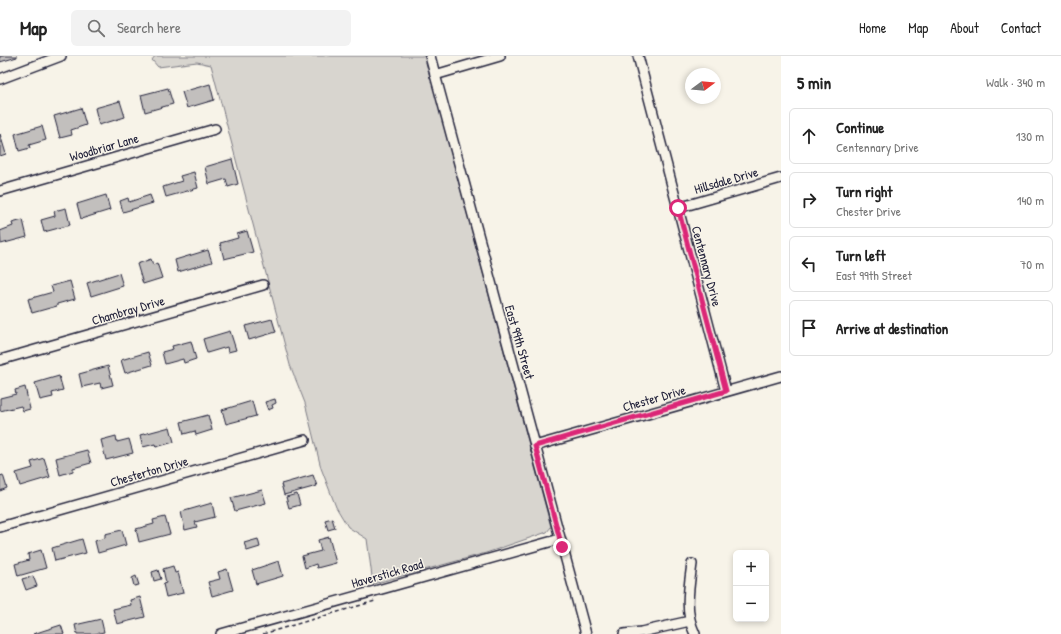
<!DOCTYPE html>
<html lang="en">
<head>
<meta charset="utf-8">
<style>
  :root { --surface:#fff; --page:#f2f2f2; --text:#222; --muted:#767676; --line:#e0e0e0 }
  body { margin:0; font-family:"Patrick Hand",sans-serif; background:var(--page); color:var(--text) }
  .controls { position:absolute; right:12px; bottom:12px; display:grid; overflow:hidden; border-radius:6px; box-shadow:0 2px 6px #0003 }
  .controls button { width:36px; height:36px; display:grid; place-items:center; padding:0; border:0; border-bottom:1px solid var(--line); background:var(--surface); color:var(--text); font:20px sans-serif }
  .compass { position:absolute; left:685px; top:12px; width:36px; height:36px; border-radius:50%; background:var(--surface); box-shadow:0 2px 6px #0003; rotate:74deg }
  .stop { position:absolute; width:12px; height:12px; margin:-9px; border:3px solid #db2777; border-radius:50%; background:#fff }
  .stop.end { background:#db2777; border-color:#fff; box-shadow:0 1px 4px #0008 }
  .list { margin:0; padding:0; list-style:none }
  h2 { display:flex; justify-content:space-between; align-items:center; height:52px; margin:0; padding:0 16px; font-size:17px }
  h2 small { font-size:13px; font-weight:400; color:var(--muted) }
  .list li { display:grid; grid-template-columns:26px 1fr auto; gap:12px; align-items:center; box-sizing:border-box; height:56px; margin:0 8px 8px; padding:0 8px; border:1px solid var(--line); border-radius:6px }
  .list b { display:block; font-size:15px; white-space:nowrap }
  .list p { margin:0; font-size:13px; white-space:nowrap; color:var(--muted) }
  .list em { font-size:13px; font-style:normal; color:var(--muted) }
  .icon { flex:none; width:22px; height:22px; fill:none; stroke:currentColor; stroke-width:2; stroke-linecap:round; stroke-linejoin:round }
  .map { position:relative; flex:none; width:781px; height:578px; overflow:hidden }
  header { display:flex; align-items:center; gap:24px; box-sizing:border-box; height:56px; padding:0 20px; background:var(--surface); border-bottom:1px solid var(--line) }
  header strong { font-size:19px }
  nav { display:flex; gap:22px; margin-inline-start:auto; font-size:14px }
  .search { width:280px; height:36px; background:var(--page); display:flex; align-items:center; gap:10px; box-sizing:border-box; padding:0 14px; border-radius:6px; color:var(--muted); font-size:15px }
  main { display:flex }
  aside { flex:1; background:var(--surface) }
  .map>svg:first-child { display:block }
  .green { fill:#d8d5cf; stroke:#7d7c85 }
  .building { fill:#c2bfbd; stroke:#22223b }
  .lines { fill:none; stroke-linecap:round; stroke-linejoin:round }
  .minor-casing { stroke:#22223b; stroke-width:12 }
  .path { stroke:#22223b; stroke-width:1.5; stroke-dasharray:4 3; stroke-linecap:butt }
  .minor { stroke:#f7f3e8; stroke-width:9 }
  .route { stroke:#db2777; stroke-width:5 }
  .labels { text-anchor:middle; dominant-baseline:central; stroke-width:3; stroke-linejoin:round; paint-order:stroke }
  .street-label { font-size:13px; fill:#22223b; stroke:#f7f3e8 }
</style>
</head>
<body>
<header>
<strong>Map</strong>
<div class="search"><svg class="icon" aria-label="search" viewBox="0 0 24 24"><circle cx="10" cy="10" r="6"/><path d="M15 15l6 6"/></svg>Search here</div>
<nav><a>Home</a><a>Map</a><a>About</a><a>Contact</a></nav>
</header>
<main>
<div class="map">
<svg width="781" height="578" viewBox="0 0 781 578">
  <rect width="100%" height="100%" fill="#f7f3e8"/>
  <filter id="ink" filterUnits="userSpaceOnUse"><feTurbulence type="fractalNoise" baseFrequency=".025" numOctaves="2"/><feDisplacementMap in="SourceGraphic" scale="8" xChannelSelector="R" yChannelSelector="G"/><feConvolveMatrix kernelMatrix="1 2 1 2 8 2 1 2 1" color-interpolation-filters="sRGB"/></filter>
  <g filter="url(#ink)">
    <!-- green -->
    <path class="green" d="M155 0H425L551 471 547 476 486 497 373 528 367 483 348 471 336 451 321 412 305 347 290 309 211 9 197 6 158 11 152 4Z"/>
    <!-- building -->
    <g class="building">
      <path d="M0 0H17V1L0 6Z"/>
      <path d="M210 28 214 44 187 52 182 36Z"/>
      <path d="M168 32 173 48 145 56 141 39Z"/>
      <path d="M120 45 125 61 99 69 95 52Z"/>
      <path d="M81 52 86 69 71 74 72 79 60 82 54 60Z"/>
      <path d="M42 70 46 84 29 89 30 92 19 95 15 78Z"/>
      <path d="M0 78 6 98 0 100Z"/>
      <path d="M232 103 238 128 228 131 226 123 209 128 205 111Z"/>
      <path d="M194 116 198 132 166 141 163 131 182 125 180 120Z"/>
      <path d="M106 139 110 154 81 163 77 148Z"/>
      <path d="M150 139 153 147 123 156 120 145 128 142 129 146Z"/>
      <path d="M66 152 70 169 44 176 41 164 55 160 54 155Z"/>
      <path d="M23 164 27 181 1 188 0 175 13 170 12 167Z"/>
      <path d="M247 175 253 196 224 203 220 187 238 182 237 178Z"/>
      <path d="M208 194 212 206 178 216 175 204Z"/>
      <path d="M151 203 153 209 157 207 162 222 143 228 137 208Z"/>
      <path d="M119 217 123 230 91 240 87 227Z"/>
      <path d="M70 225 75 243 57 248V250L32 257 28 243 53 236 51 230Z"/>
      <path d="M272 263 276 276 249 284 245 270Z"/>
      <path d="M230 275 236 294 228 296 227 291 207 297 203 283Z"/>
      <path d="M191 285 196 303 184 307 183 303 165 308 162 296 173 293 172 290Z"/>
      <path d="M148 296 152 309 125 317 121 304Z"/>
      <path d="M108 310 113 329 101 332 100 327 82 331 79 318Z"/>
      <path d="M59 320 63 334 52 337 53 341 40 344 35 327Z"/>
      <path d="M25 331 30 353 23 355 21 350 0 355V342L16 338 15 334Z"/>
      <path d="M275 343 276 347 272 349 273 352 268 354 265 346Z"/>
      <path d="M252 345 256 360 226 368 222 354Z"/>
      <path d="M208 359 212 374 196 379 195 375 184 378 181 366Z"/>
      <path d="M170 371 174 386 156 391 155 388 143 391 140 379Z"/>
      <path d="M116 380 117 386 129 383 133 397 106 404 101 384Z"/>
      <path d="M87 394 91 407 73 412V415L60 419 56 402Z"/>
      <path d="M44 402 50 421 20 430 16 417 33 412 31 406Z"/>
      <path d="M3 419 7 432 0 435V420Z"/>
      <path d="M313 419 317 430 284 439 281 428Z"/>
      <path d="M262 434 266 447 235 455 231 442Z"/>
      <path d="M297 438 300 449 289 452 286 441Z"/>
      <path d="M212 447 215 461 195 466 197 471 185 474 181 456Z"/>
      <path d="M165 461 170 478 139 486 136 473 154 468 153 464Z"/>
      <path d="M332 462 335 472 328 474 325 464Z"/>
      <path d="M122 474 126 489 98 497 95 485 105 482V478Z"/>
      <path d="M329 481 336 507 317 512 316 508 305 512 302 500 321 495 318 484Z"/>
      <path d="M82 483 86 497 55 505 52 492Z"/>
      <path d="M258 483 260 491 247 495 244 487Z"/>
      <path d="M41 494 46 512 18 520 15 508 29 504 28 498Z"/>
      <path d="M279 505 283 520 256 528 252 514Z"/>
      <path d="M173 510 175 517 178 516 183 537 166 541 163 528 166 527 163 513Z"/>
      <path d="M227 513 233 534 212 540 208 526 220 523 218 516Z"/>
      <path d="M158 514 161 523 154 525 152 516Z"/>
      <path d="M33 520 37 530 26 534 22 523Z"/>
      <path d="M136 520 139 529 134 530 132 522Z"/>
      <path d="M140 541 145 561 117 568 113 553 131 549 130 544Z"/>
      <path d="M101 563 104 576 94 578H77L75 569Z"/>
      <path d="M61 569 64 578H33Z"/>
    </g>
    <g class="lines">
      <defs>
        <g id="minor">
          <path d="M430 0 586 578"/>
          <path d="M638 0 726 335"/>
          <path d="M435 19 500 0"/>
          <path d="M0 23 61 0"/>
          <path d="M0 135 215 73"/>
          <path d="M678 152 781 122"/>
          <path d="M0 304 263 229"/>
          <path d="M535 390 781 320"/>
          <path d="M0 471 305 384"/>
          <path d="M692 508C689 531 684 556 695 578"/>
          <path d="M221 578 560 483"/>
          <path d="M624 578 641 576 690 565"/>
        </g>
      </defs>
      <!-- minor casing -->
      <use href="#minor" class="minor-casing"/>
      <!-- path -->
      <path class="path" d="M263 578 375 545"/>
      <!-- minor -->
      <use href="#minor" class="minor"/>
    </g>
  </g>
  <g class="lines" filter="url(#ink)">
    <!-- route -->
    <path class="route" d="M562 491 535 390 726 335 678 152"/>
  </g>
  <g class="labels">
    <!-- street labels -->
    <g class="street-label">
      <text transform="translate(104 91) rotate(-16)">Woodbriar Lane</text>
      <text transform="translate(726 124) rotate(-16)">Hillsdale Drive</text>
      <text transform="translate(707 210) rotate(75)">Centennary Drive</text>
      <text transform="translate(128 254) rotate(-16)">Chambray Drive</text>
      <text transform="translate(520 286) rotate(74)">East 99th Street</text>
      <text transform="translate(654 342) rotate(-16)">Chester Drive</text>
      <text transform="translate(149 415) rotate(-16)">Chesterton Drive</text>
      <text transform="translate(387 517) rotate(-16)">Haverstick Road</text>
    </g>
  </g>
</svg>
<div class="controls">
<button>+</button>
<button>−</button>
</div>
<svg class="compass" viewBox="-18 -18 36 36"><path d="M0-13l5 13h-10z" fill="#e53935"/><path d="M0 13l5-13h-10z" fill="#767676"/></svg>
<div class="stop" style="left:678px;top:152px"></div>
<div class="stop end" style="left:562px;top:491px"></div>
</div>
<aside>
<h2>5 min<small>Walk · 340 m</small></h2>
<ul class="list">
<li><svg class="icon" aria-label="ahead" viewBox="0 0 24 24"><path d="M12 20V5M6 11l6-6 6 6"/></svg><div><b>Continue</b><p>Centennary Drive</p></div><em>130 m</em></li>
<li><svg class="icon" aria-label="right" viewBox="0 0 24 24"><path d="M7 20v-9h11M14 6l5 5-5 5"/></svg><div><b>Turn right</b><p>Chester Drive</p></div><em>140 m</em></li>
<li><svg class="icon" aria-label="left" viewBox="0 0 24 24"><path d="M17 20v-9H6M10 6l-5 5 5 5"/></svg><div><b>Turn left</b><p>East 99th Street</p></div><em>70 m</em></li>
<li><svg class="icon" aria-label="arrive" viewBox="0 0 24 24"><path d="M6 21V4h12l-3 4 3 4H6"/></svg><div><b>Arrive at destination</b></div></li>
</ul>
</aside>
</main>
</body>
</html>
